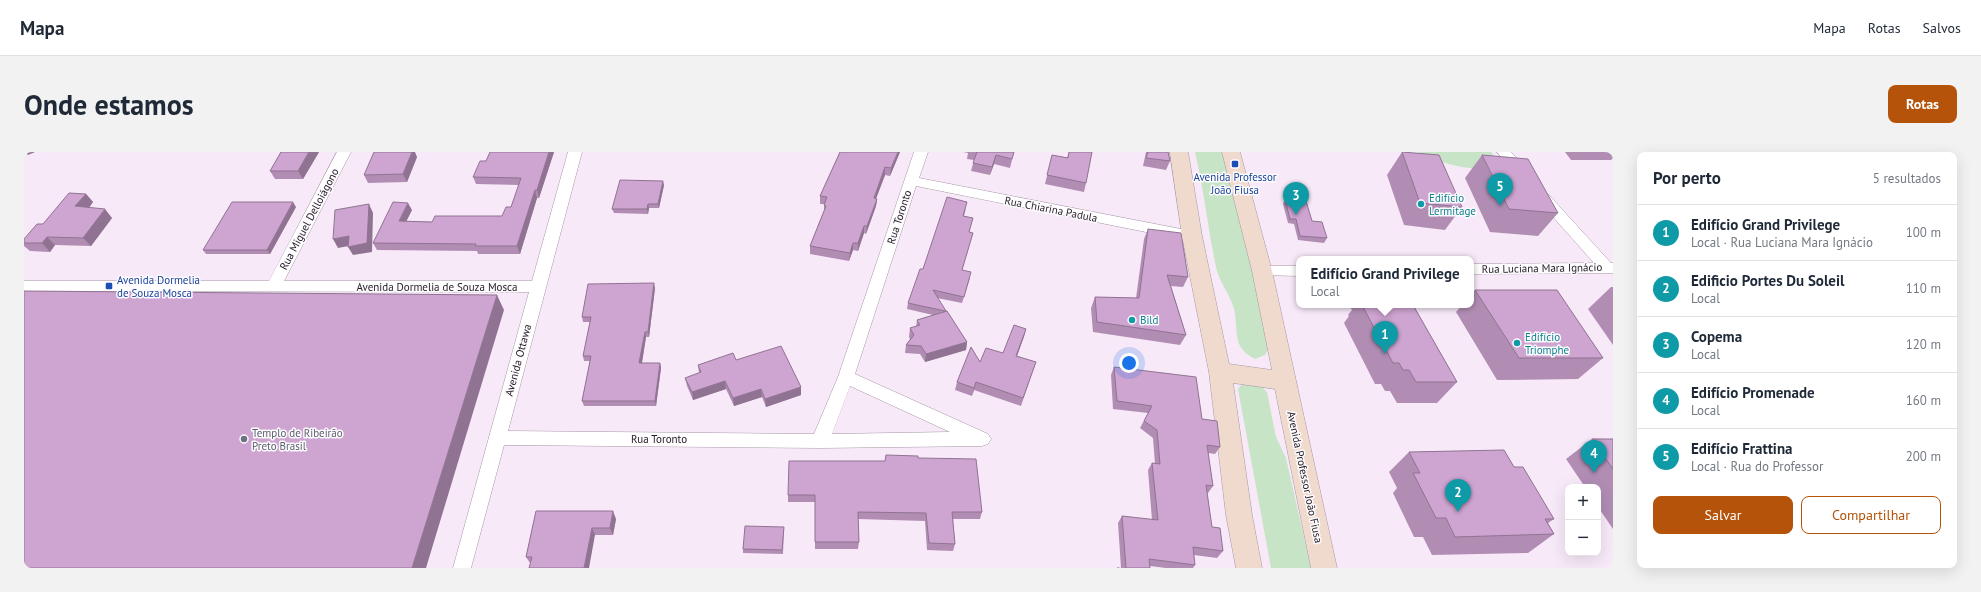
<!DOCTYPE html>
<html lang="pt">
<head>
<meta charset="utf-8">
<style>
  :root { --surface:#fff; --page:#f2f2f3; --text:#1f2937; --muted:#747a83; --line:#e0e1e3; --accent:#b45309 }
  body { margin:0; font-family:"PT Sans",sans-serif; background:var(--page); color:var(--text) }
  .controls { position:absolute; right:12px; bottom:12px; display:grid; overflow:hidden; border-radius:8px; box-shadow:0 4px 16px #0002 }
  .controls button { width:36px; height:36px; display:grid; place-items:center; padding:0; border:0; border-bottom:1px solid var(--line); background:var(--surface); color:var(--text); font:20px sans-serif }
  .you { position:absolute; left:1105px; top:211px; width:14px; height:14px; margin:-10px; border:3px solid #fff; border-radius:50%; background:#1a73e8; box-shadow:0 0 0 6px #1a73e833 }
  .badge { display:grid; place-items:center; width:26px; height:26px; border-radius:50%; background:var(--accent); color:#fff; font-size:13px; font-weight:700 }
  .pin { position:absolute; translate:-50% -33px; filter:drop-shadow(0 1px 2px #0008) }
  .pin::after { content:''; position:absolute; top:21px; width:14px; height:12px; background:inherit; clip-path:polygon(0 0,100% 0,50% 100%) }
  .popup { position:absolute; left:1272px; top:104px; width:178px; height:52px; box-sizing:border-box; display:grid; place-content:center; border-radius:8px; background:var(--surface); filter:drop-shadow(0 1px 3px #0005); font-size:13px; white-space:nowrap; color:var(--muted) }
  .popup b { font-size:15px; color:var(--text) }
  .popup::after { content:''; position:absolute; left:50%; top:100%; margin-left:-8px; border:8px solid transparent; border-top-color:var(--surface) }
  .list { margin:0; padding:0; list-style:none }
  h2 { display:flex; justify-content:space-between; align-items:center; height:52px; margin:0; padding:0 16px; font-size:17px }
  h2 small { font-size:13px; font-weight:400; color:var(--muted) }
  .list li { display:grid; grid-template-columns:26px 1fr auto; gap:12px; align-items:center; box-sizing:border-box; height:56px; padding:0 16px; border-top:1px solid var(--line) }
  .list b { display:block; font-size:15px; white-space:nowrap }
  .list p { margin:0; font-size:13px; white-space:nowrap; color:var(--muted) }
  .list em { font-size:13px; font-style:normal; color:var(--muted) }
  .actions { display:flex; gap:8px; padding:12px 16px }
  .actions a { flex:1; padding:9px 0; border:1px solid var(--accent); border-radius:8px; text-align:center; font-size:14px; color:var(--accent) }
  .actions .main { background:var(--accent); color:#fff }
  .map { position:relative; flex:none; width:1589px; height:416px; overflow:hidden; border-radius:8px }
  header { display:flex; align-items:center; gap:24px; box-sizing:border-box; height:56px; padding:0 20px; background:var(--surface); border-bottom:1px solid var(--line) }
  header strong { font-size:19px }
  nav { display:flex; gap:22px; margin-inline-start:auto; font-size:14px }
  .intro { display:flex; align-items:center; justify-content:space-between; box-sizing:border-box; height:96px; padding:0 24px }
  h1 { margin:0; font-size:28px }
  .button { padding:10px 18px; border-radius:8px; background:var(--accent); color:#fff; font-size:14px; font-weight:700 }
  main { display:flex; gap:24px; padding:0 24px }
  aside { flex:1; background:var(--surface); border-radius:8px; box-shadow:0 4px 16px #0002 }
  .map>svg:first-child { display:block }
  .green { fill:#c8e4c7 }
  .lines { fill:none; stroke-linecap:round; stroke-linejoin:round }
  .minor-casing { stroke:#a597a5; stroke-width:1 }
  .secondary-casing { stroke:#a597a5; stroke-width:1 }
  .minor { fill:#fff; fill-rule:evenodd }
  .secondary { fill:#f0dacd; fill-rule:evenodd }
  .wall { fill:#b18db4 }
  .shaded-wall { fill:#907392 }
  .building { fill:#cea4d1; stroke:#907392 }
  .transit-dot { fill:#1a4fb4; stroke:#fefbfe; stroke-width:1.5 }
  .culture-dot { fill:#0f9aa8; stroke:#fefbfe; stroke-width:1.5 }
  .worship-dot { fill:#6b7280; stroke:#fefbfe; stroke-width:1.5 }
  .labels { text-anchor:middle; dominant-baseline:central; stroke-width:3; stroke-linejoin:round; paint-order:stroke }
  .transit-label { font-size:11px; fill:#164399; stroke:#fefbfe }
  .culture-label { font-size:11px; fill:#0d838f; stroke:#fefbfe; text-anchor:start }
  .street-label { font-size:11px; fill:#272228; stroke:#fefbfe }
  .worship-label { font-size:11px; fill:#5b616d; stroke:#fefbfe; text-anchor:start }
</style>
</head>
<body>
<header>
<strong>Mapa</strong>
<nav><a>Mapa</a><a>Rotas</a><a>Salvos</a></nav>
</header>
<div class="intro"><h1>Onde estamos</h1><a class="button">Rotas</a></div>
<main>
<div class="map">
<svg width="1589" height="416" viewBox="0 0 1589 416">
  <rect width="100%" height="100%" fill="#f8e9f9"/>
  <!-- green -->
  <g class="green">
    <path d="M1171 0H1200L1229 120 1244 198 1241 203 1231 207C1207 195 1215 179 1210 157 1206 142 1195 130 1192 115 1184 77 1180 38 1171 0Z"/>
    <path d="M1394 0H1467L1481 18C1450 18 1422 15 1394 0Z"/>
    <path d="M1219 231 1236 233 1243 240 1252 285 1262 306 1287 416H1247L1214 237Z"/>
  </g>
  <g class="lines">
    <defs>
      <g id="minor">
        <path d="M313 0H327L260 129H508L544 0H558L484 279 790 282 814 225 890 0H904L895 26 1162 78 1167 79 1169 83 1167 87 1162 88 892 34 831 222 964 282 967 287 964 292 958 294 796 296 480 293 447 416H429L505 140 0 139V129H245ZM826 234 926 280 808 282Z"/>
        <path d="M1473 0H1487L1504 19 1506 22 1504 25H1494Z"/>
        <path d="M1519 40 1524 42 1587 111H1589V121L1447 122V112L1570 111 1514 48 1512 45 1514 42Z"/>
        <path d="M1238 114H1275V124L1233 123 1231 119 1233 115Z"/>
      </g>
      <path id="secondary" d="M1146 0H1164L1178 84 1205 212 1248 218 1228 119 1198 0H1216L1248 119 1313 416H1287L1251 237 1209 231 1228 363 1238 416H1212L1202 363 1185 220 1158 84Z"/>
    </defs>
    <!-- minor casing -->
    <use href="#minor" class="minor-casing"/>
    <!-- secondary casing -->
    <use href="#secondary" class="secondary-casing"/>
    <!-- minor -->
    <use href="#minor" class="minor"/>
    <!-- secondary -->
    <use href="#secondary" class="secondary"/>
  </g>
  <!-- wall -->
  <g class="wall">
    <path d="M257 0H295L279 27H251L246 19Z"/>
    <path d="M466 0H530L515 46H513L496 102H454L453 99 353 98 349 91 388 58 382 69 408 70 478 64 487 55 495 33 452 32 449 25 462 9Z"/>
    <path d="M816 0H876L866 24 861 23 852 47H853L852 54 842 82 840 81 834 99 829 98 825 109 786 102V94L800 59V52H796V44Z"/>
    <path d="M939 0H990L986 16 970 12 966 23 947 19 950 8 943 7 944 1Z"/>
    <path d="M1045 0H1068L1062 31 1060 40 1021 32 1028 3 1043 6Z"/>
    <path d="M1122 0H1144L1146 9 1142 18 1119 14Z"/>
    <path d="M1378 0 1438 55 1421 78 1380 73 1363 23Z"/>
    <path d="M1541 0H1589V6L1587 8H1547Z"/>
    <path d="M1458 3 1534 61 1514 84 1466 80 1441 26Z"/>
    <path d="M393 5 383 30 344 31 340 23Z"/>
    <path d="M640 33 635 56H625L624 62 590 61 588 57Z"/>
    <path d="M62 42 69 50 65 56 88 66 67 94 31 93 26 100 6 99 0 94V87L19 72Z"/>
    <path d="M1261 47 1288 69 1303 86 1300 91 1274 88 1270 72 1264 71 1259 52Z"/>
    <path d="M272 55 246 102H182L179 98Z"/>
    <path d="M942 56 940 64 949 66 945 80 947 87 938 118 946 126 938 151 913 146 943 190 942 198 901 210 896 202 881 201 882 193 886 187 885 185 886 176 892 175 893 168 909 163 883 157 884 151 899 117Z"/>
    <path d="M1124 77 1164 125 1159 135 1147 134 1162 183 1156 193 1069 180 1067 156 1071 145 1112 146 1120 87Z"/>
    <path d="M1587 135H1589V193L1564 157Z"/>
    <path d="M631 136 625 185H622L618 211H636L637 216 632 254H560L558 249 566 209H560L559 204 566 170H559L558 165Z"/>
    <path d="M1451 138 1579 206 1554 227 1473 228 1432 160 1438 153H1447V143Z"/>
    <path d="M1328 153H1389L1433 230 1413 251H1373L1366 239H1361L1357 232H1351L1320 171 1325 164 1324 163 1328 158 1326 155Z"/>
    <path d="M1002 177 993 204 1012 210 997 254 950 238 948 244 931 238 933 230 956 210 979 201Z"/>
    <path d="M712 208 777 235V243L742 255 738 245 710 254 702 237 669 248 663 234 661 226 675 221 674 213Z"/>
    <path d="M1090 215 1178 267 1196 295 1191 302 1184 301 1189 334 1184 341H1183L1188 375 1199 399 1193 406 1170 403 1171 413 1169 416H1142L1126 414V416H1093V415L1097 416 1094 371 1098 364 1128 368 1124 318 1128 311 1131 312 1129 286 1116 276 1124 261 1089 257 1087 223Z"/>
    <path d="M1568 287H1589V377L1574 355V335H1561L1542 307Z"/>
    <path d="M1385 300 1490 315 1530 367 1524 371 1530 382 1504 401 1408 403 1399 385H1390L1369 341 1373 336 1365 320Z"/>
    <path d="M894 306 958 360 956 367H929L931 392 929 399 903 398 901 369 834 367 835 390 834 397H791V350H764V343L861 309Z"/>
    <path d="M512 359 592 367 589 383H571L506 411 502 405Z"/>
    <path d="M760 375 759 402 719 401V397Z"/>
  </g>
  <!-- shaded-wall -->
  <g class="shaded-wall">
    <path d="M1 0H11L4 3Z"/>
    <path d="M285 0H295L279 27 274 19Z"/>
    <path d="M388 0H391L393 5 383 30 379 22Z"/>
    <path d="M525 0H530L515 46 513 38Z"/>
    <path d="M874 0H876L866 24 867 16Z"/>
    <path d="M972 3 970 12 966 23 968 15Z"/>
    <path d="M861 15V23L849 54 850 46Z"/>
    <path d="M639 29 640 33 635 56 634 52Z"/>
    <path d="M511 38 513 46 496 102 493 94Z"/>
    <path d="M62 42 69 50 59 63 51 54Z"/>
    <path d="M853 47 852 54 842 82 843 74Z"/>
    <path d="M269 50 272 55 246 102 243 98Z"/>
    <path d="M384 51 388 58 379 76 375 69Z"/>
    <path d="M345 52 349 61 348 100 329 103 324 95Z"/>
    <path d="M624 52 625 56 624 62 623 57Z"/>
    <path d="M81 57 88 66 67 94 59 86Z"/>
    <path d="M840 74V81L834 99V91Z"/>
    <path d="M325 84 330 93 314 96 309 87Z"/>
    <path d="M23 85 31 93 26 100 18 91Z"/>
    <path d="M829 91V98L825 109 826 101Z"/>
    <path d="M630 131 631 136 625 185 624 180Z"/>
    <path d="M473 143 480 158 402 416H388Z"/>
    <path d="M1002 177 1000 185 990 212 992 204Z"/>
    <path d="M621 180 622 185 617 216 615 211Z"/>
    <path d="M943 190 942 198 901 210 902 202Z"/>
    <path d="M636 211 637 216 632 254 631 249Z"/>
    <path d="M701 229 702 237 669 248 668 240Z"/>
    <path d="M952 230 950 238 948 244 950 236Z"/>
    <path d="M777 235V243L742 255 741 247Z"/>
    <path d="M737 237 738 245 710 254 709 246Z"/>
    <path d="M589 359 592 367 589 383 586 376Z"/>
    <path d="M568 376 571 383 565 416H560Z"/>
  </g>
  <!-- building -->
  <g class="building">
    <path d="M257 0H285L274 19H246Z"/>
    <path d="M350 0H388L379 22 340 23Z"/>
    <path d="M466 0H525L513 38H511L493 94H451L452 92 349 91 369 50 384 51 375 69 408 70 411 64H478L482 55H487L497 26 449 25 456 9H462Z"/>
    <path d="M816 0H874L867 16 861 15 850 46 853 47 843 74H840L834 91H829L826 101 786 94 802 54 800 53 803 45 796 44Z"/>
    <path d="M952 0H990L988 7 972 3 968 15 949 11 953 0Z"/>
    <path d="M1045 0H1068L1062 31 1023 23 1028 3 1044 6Z"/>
    <path d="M1124 0H1144L1146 9 1122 6Z"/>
    <path d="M1378 0 1415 3 1438 55 1396 51Z"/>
    <path d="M1458 3 1504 7 1534 61 1485 57Z"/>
    <path d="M596 28 639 29 634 52H624L623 57H588Z"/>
    <path d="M45 41 62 42 51 54 81 57 59 86 23 85 18 91H0V87L13 72H19Z"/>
    <path d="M923 45 943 50 939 64 949 66 945 80 949 81 938 118 947 120 940 145 909 138 922 159H921L884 151 896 117H899Z"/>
    <path d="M1261 47 1282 49 1288 69 1298 70 1303 86 1276 84 1272 67H1266Z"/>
    <path d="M208 50H269L243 98H179Z"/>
    <path d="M345 52 343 91 324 95 325 84 309 87 311 58Z"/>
    <path d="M1124 77 1157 81 1164 125 1143 123 1162 183 1073 170 1071 145 1115 146Z"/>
    <path d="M630 131 624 180H621L615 211H636L631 249H558L567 204H559L567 165H558L564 132Z"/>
    <path d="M1451 138H1533L1579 206H1495Z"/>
    <path d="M0 139 473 143 388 416H0Z"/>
    <path d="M1338 153H1389L1433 230H1392L1385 218H1379L1375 211H1369Z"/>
    <path d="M923 159 943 190 902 202 897 194 882 193 890 183 886 176 896 173 893 168Z"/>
    <path d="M990 173 1002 177 992 204 1012 210 999 246 952 230 950 236 933 230 947 195 956 210 962 196 979 201Z"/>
    <path d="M757 194 777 235 741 247 737 237 709 246 701 229 668 240 661 226 677 220 674 213 709 201 712 208Z"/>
    <path d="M1090 215 1172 225 1178 267 1193 269 1196 295 1183 293 1189 334 1182 333 1188 375 1196 376 1199 399 1169 395 1171 413 1125 407 1126 416H1102L1098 364 1134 368 1128 311 1136 312 1133 278 1120 269 1128 254 1093 249Z"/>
    <path d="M1568 287H1589V317Z"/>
    <path d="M1480 298 1490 315H1499L1530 367H1521L1530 382 1431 385 1422 366H1412L1389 321H1396L1385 300Z"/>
    <path d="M862 303 894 304V306L952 307 958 360H928L931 392 905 391 902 361 834 360 835 390H791V343H764L765 309H861Z"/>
    <path d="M512 359H589L586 376H568L560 416H505L508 405H502Z"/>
    <path d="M721 374 760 375 758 398 719 397Z"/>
  </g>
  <!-- markers -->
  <g class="transit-dot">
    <rect x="1207" y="8" width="8" height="8" rx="2"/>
    <rect x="81" y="130" width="8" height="8" rx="2"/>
  </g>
  <g class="culture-dot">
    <circle cx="1397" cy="52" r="4"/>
    <circle cx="1108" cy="168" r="4"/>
    <circle cx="1493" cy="191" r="4"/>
  </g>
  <circle class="worship-dot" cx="220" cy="287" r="4"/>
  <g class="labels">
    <!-- transit labels -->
    <g class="transit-label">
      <text x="1211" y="25">Avenida Professor<tspan x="1211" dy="13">João Fiusa</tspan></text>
      <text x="93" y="128" text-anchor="start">Avenida Dormelia<tspan x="93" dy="13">de Souza Mosca</tspan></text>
    </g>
    <!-- culture labels -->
    <g class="culture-label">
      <text x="1405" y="46">Edifício<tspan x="1405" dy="13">Lermitage</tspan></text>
      <text x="1116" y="168">Bild</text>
      <text x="1501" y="185">Edifício<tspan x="1501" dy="13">Triomphe</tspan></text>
    </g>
    <!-- street labels -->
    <g class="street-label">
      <text transform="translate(1027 57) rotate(11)">Rua Chiarina Padula</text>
      <text transform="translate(875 65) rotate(-72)">Rua Toronto</text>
      <text transform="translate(285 67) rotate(-62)">Rua Miguel Delloiágono</text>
      <text transform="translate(1518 116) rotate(-1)">Rua Luciana Mara Ignácio</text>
      <text x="413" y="135">Avenida Dormelia de Souza Mosca</text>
      <text transform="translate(494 208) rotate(-75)">Avenida Ottawa</text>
      <text x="635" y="287">Rua Toronto</text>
      <text transform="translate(1281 325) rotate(78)">Avenida Professor João Fiusa</text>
    </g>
    <!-- worship labels -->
    <g class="worship-label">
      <text x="228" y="281">Templo de Ribeirão<tspan x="228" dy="13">Preto Brasil</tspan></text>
    </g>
  </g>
</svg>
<div class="controls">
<button>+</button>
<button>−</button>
</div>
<div class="you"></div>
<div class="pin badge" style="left:1361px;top:202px;background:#0f9aa8">1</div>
<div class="popup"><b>Edifício Grand Privilege</b>Local</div>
<div class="pin badge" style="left:1434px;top:360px;background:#0f9aa8">2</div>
<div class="pin badge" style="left:1272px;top:63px;background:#0f9aa8">3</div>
<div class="pin badge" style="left:1570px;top:321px;background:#0f9aa8">4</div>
<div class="pin badge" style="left:1476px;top:54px;background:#0f9aa8">5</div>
</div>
<aside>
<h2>Por perto<small>5 resultados</small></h2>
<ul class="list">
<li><span class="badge" style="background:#0f9aa8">1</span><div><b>Edifício Grand Privilege</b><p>Local · Rua Luciana Mara Ignácio</p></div><em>100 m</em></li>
<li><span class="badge" style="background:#0f9aa8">2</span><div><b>Edificio Portes Du Soleil</b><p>Local</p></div><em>110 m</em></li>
<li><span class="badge" style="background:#0f9aa8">3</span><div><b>Copema</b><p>Local</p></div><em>120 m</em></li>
<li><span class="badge" style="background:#0f9aa8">4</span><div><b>Edifício Promenade</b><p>Local</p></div><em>160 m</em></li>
<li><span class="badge" style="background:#0f9aa8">5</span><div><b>Edifício Frattina</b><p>Local · Rua do Professor</p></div><em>200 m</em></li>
</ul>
<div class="actions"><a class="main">Salvar</a><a>Compartilhar</a></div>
</aside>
</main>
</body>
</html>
